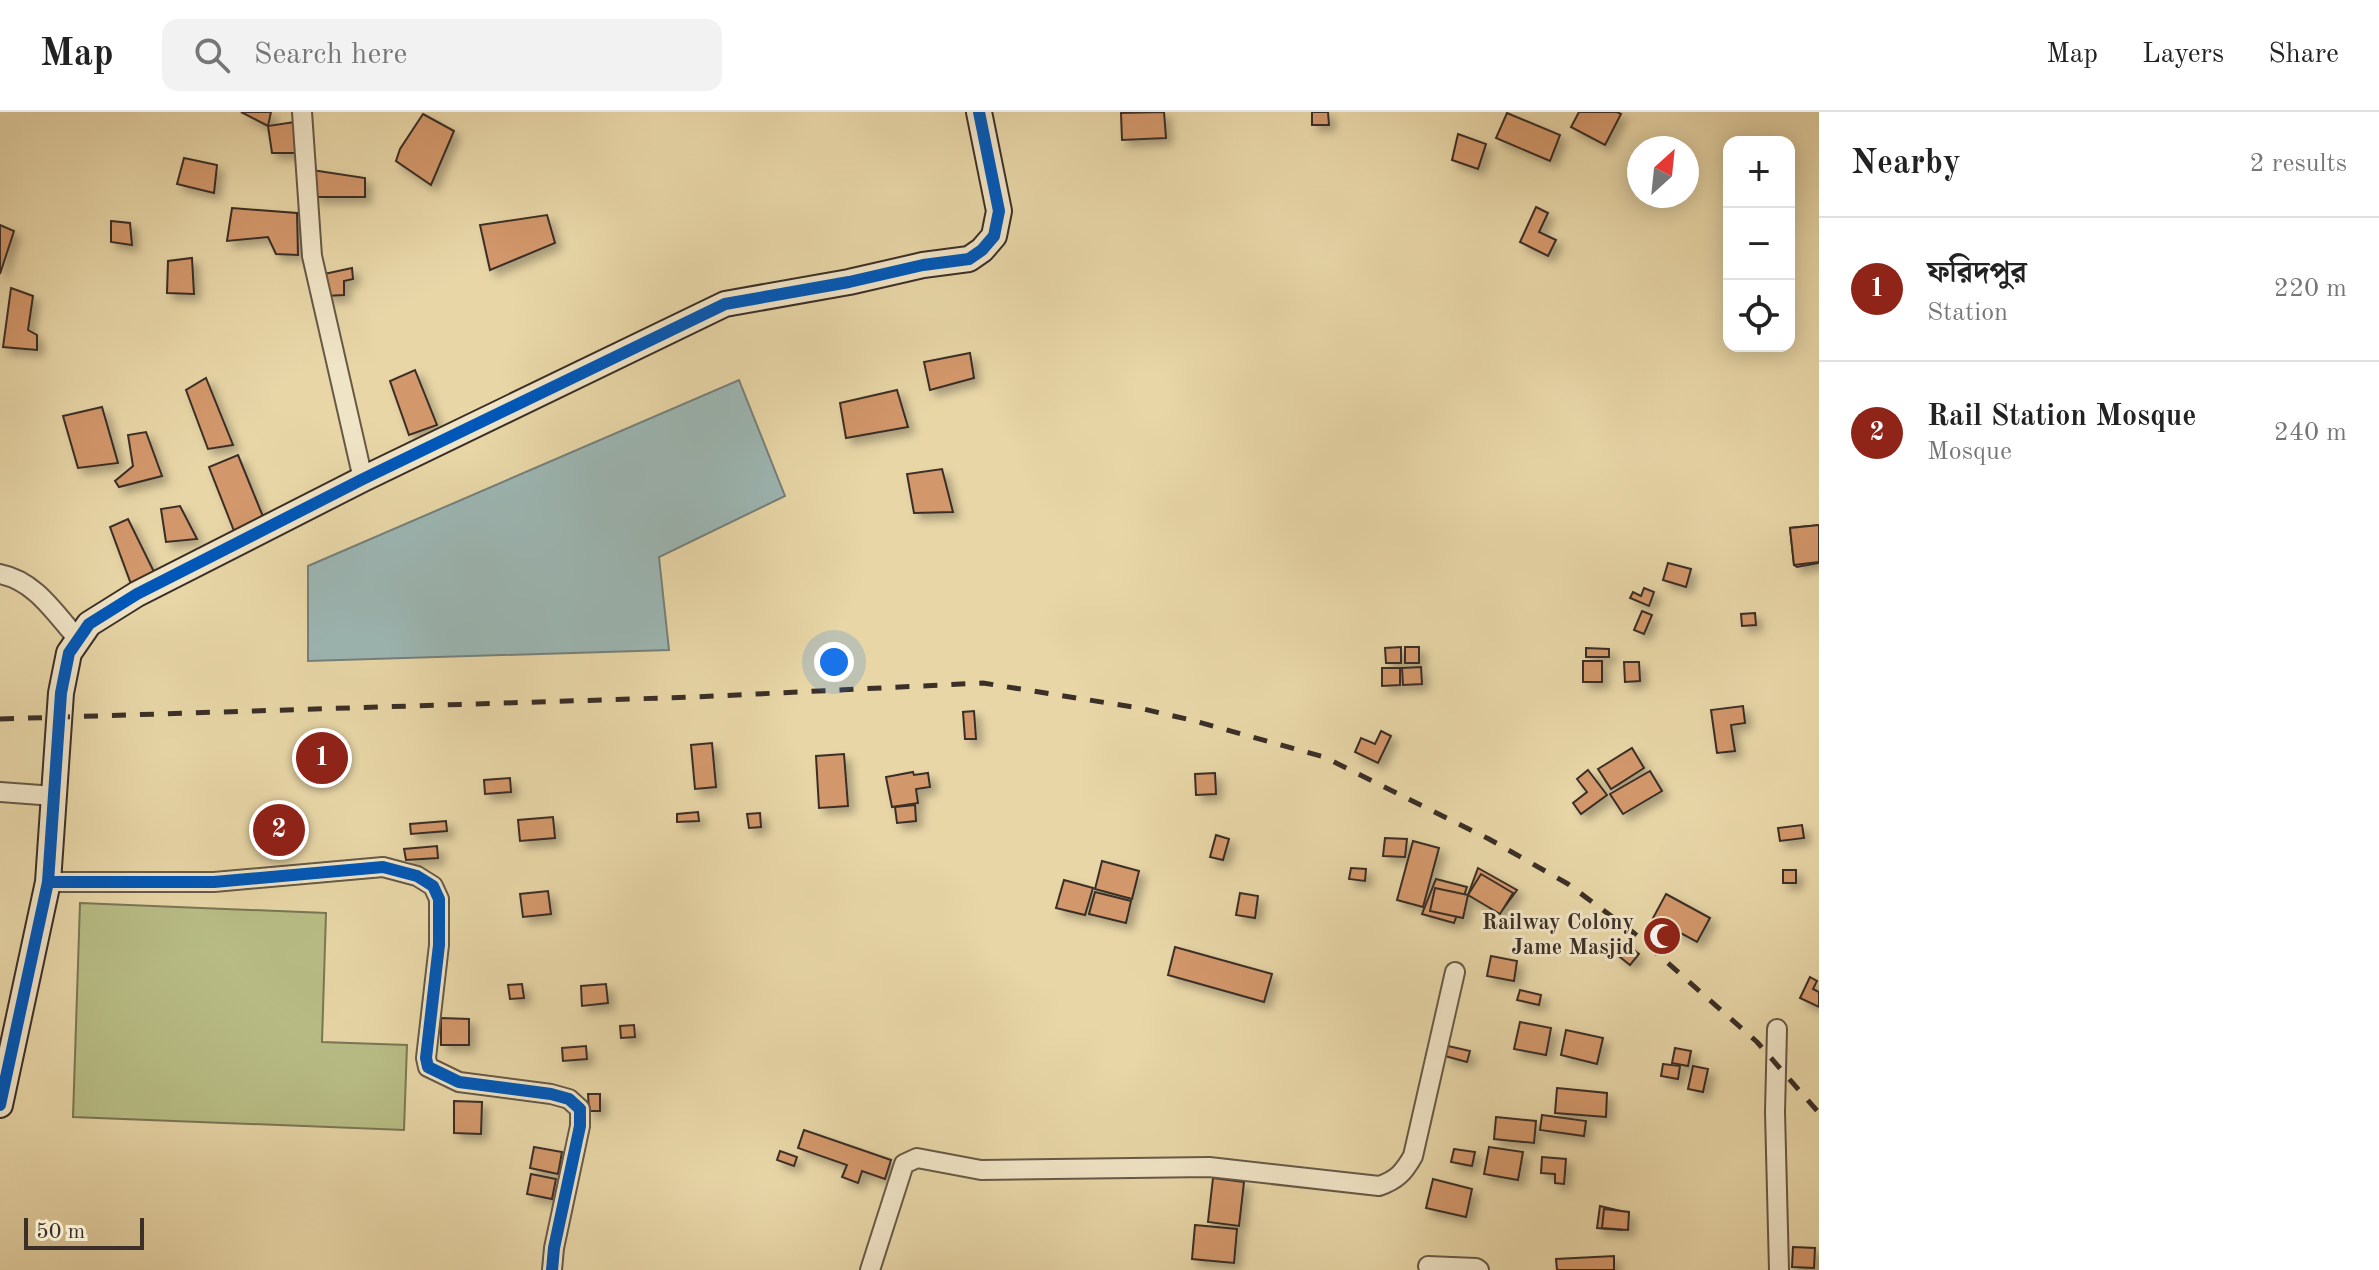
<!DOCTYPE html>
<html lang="en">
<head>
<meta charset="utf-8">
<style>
  :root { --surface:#fff; --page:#f2f2f2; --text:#222; --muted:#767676; --line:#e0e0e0; --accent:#8f2418 }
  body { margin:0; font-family:"Old Standard TT","Noto Serif Bengali",serif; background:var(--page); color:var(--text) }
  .controls { position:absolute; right:24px; top:24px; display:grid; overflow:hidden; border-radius:16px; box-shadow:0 4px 20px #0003 }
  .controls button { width:72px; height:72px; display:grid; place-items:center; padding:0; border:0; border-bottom:2px solid var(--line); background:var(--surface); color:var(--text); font:40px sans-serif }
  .compass { position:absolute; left:1627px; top:24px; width:72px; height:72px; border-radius:50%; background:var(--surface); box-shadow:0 4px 20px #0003; rotate:27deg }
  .scale { position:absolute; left:24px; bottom:20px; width:120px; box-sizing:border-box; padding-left:8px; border:4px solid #3b2f27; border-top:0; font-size:22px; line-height:28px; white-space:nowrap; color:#3b2f27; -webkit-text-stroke:6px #f0e4c6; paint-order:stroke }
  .you { position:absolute; left:834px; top:550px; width:28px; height:28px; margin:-20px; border:6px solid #fff; border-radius:50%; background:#1a73e8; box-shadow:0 0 0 12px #1a73e833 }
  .badge { display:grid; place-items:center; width:52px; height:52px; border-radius:50%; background:var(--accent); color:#fff; font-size:26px; font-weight:700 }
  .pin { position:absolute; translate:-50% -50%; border:4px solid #fff; box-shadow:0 2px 8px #0006 }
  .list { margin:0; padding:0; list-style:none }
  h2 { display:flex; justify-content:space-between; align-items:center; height:104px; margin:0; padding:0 32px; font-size:34px }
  h2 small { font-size:26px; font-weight:400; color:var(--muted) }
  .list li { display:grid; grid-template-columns:52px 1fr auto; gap:24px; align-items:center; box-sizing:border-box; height:144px; padding:0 32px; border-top:2px solid var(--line) }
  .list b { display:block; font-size:30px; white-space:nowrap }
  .list p { margin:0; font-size:26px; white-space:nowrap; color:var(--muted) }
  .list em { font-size:26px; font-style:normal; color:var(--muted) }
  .icon { flex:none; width:44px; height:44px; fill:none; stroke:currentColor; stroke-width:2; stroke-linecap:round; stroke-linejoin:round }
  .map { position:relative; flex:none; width:1819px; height:1158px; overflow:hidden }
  header { display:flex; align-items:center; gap:48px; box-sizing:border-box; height:112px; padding:0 40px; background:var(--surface); border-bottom:2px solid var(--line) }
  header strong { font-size:38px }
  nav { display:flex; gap:44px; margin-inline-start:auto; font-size:28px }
  .search { width:560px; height:72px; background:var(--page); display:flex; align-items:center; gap:20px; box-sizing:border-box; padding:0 28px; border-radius:16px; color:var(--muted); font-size:30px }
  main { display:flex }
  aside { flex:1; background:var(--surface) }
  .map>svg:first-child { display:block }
  .green { fill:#b8bd85; stroke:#7a7656; stroke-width:2 }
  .water { fill:#9cb6b3; stroke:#75807b; stroke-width:2 }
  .building { fill:#d2976b; stroke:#3b2f27; stroke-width:2; filter:url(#shadow) }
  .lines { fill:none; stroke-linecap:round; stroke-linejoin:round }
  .street-casing { stroke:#665947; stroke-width:22 }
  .secondary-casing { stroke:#3b2f27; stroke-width:28 }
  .street { stroke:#f0e4c6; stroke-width:18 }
  .secondary { stroke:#f0e4c6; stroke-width:24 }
  .rail { stroke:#3b2f27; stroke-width:5; stroke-dasharray:14 14; stroke-linecap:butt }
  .cycleway-casing { stroke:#f0e4c6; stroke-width:17 }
  .cycleway { stroke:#0057b8; stroke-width:12 }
  .labels { text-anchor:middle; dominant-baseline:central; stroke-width:6; stroke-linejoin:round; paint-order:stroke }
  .poi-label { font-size:22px; font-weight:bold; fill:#3b2f27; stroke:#f0e4c6; text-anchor:end }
</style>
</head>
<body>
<header>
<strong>Map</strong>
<div class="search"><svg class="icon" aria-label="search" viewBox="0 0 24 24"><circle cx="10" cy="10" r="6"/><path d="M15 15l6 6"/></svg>Search here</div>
<nav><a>Map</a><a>Layers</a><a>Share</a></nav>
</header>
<main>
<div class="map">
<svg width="1819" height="1158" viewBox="0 0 1819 1158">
  <defs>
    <filter id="shadow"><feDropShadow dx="6" dy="6" stdDeviation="4" flood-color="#0004"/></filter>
  </defs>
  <rect width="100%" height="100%" fill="#e8d6a7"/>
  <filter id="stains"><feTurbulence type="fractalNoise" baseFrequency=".0025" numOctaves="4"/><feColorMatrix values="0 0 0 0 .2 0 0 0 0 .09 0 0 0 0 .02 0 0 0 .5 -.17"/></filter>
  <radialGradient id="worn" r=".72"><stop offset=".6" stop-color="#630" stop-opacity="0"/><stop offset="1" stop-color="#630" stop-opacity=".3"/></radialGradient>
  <!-- green -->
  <path class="green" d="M80 791 326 801 322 930 407 933 404 1018 73 1005Z"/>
  <!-- water -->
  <path class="water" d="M739 268 785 384 659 445 669 538 308 549V454Z"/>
  <!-- building -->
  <g class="building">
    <path d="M241 0H271L268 14Z"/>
    <path d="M1164 0 1166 26 1122 28 1121 1Z"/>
    <path d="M1312 0H1328L1329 13H1312Z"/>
    <path d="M1579 0H1617L1621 2 1605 33 1571 15Z"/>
    <path d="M1507 1 1560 23 1550 49 1496 26Z"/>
    <path d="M423 2 454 19 431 73 396 49 400 37Z"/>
    <path d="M295 10 298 41H272L268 14Z"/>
    <path d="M1458 22 1486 32 1478 57 1452 48Z"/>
    <path d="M184 46 217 53 214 81 177 72Z"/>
    <path d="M312 58 365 66V85H314Z"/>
    <path d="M1536 95 1548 101 1539 120 1556 128 1548 144 1520 130Z"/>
    <path d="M232 96 297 101 298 143 276 142 268 125 227 129Z"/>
    <path d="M547 103 555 131 490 158 480 113Z"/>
    <path d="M111 109 130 111 132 133 111 130Z"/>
    <path d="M0 113 14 119 0 162Z"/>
    <path d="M192 146 194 182 167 181 168 149Z"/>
    <path d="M352 156 353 167 344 169V183L325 184 324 162Z"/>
    <path d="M11 176 33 184 28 218 37 223V238L3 235Z"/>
    <path d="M970 241 974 266 930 278 924 250Z"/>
    <path d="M415 258 437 313 409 323 390 269Z"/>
    <path d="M206 266 233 333 208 337 186 278Z"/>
    <path d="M897 278 908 315 846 326 840 291Z"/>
    <path d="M102 295 118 351 78 356 63 304Z"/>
    <path d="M146 320 162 364 119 375 115 369 133 354 128 323Z"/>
    <path d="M238 343 266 412 236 424 209 355Z"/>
    <path d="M942 357 953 400 914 401 907 362Z"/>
    <path d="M180 394 197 427 166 430 161 397Z"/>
    <path d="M128 407 157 466 131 472 110 415Z"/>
    <path d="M1819 413V451L1797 455 1794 453 1790 416Z"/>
    <path d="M1819 413V450L1794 453 1790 416Z"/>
    <path d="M1668 451 1691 457 1686 475 1663 468Z"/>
    <path d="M1644 476 1654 480 1649 494 1630 486 1633 480 1641 484Z"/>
    <path d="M1642 499 1652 503 1644 522 1634 518Z"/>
    <path d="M1755 501 1756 513 1742 514 1741 502Z"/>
    <path d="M1401 535V551H1386L1385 536Z"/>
    <rect x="1405" y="535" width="14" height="16"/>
    <path d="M1586 536 1609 537V545H1586Z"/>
    <rect x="1583" y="549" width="19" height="21"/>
    <path d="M1624 550H1639L1640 569 1625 570Z"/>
    <path d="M1421 555 1422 572 1403 573 1402 556Z"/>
    <path d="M1382 556H1400V573L1382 574Z"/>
    <path d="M1743 594 1745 611 1731 613 1735 639 1717 641 1711 598Z"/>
    <path d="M974 599 976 627H965L963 600Z"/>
    <path d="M1381 619 1391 624 1378 651 1355 640 1361 626 1375 632Z"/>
    <path d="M712 631 716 675 695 677 691 633Z"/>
    <path d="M1632 636 1644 656 1611 677 1598 657Z"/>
    <path d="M844 642 848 694 819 696 816 644Z"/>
    <path d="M1588 658 1607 683 1581 702 1573 691 1587 680 1577 667Z"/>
    <path d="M1650 659 1662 679 1623 702 1610 682Z"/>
    <path d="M913 660 914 663 928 661 930 675 916 677 918 691 892 695 886 665Z"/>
    <path d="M1215 661 1216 682 1196 683 1195 662Z"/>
    <path d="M510 666 511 680 485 682 484 668Z"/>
    <path d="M915 693 916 709 897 711 895 695Z"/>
    <path d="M698 700 699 709 677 710V702Z"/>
    <path d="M760 701 761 715 749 716 747 702Z"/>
    <path d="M553 705 555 726 520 729 518 708Z"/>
    <path d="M446 709 447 719 411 722 410 712Z"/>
    <path d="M1802 713 1804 726 1780 729 1778 716Z"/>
    <path d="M1216 723 1229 727 1223 748 1210 745Z"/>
    <path d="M1385 726 1407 727 1405 745 1383 744Z"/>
    <path d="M1413 729 1439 736 1423 795 1397 788Z"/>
    <path d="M437 734 438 746 406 748 404 737Z"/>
    <path d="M1102 749 1139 759 1132 787 1095 777Z"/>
    <path d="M1351 756 1366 757 1365 769 1349 767Z"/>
    <path d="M1478 756 1517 778 1503 797 1468 783Z"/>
    <rect x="1783" y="758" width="13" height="13"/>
    <path d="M1481 762 1513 781 1500 802 1468 783Z"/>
    <path d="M1436 767 1467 775 1454 811 1422 802Z"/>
    <path d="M1064 768 1093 776 1085 803 1056 796Z"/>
    <path d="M1435 776 1468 783 1463 806 1430 799Z"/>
    <path d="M548 779 551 802 523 805 520 782Z"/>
    <path d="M1095 780 1131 789 1126 811 1089 802Z"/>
    <path d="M1240 781 1258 784 1255 806 1236 803Z"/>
    <path d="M1666 782 1710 806 1697 830 1653 806Z"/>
    <path d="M1623 830 1639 842 1630 853 1615 841Z"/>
    <path d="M1175 835 1272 862 1264 890 1168 863Z"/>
    <path d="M1491 844 1517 849 1514 869 1487 864Z"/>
    <path d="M1810 865 1817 869 1813 877 1819 880V895L1800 886Z"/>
    <path d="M522 872 524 886 510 887 508 873Z"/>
    <path d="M606 872 608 891 582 894 581 874Z"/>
    <path d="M1520 878 1541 883 1539 893 1517 888Z"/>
    <path d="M441 906 469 907V933H441Z"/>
    <path d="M1520 910 1551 916 1546 943 1514 937Z"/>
    <path d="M634 913 635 925 621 926 620 914Z"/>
    <path d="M1566 918 1603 926 1597 952 1561 943Z"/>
    <path d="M586 934 587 947 563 949 562 936Z"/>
    <path d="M1448 934 1470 939 1467 950 1445 944Z"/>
    <path d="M1675 936 1691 939 1688 954 1672 951Z"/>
    <path d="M1663 952 1680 954 1678 967 1661 964Z"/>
    <path d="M1693 954 1708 957 1703 980 1688 977Z"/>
    <path d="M1557 976 1607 981 1606 1005 1555 1001Z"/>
    <path d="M588 982H600V999H589Z"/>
    <path d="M454 989 482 990 481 1022 454 1021Z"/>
    <path d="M1542 1003 1586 1009 1584 1024 1540 1018Z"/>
    <path d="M1496 1005 1536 1009 1534 1031 1494 1027Z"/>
    <path d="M804 1018 891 1048 885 1067 862 1059 858 1071 842 1065 847 1053 798 1036Z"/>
    <path d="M534 1035 562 1040 558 1062 530 1056Z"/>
    <path d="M1489 1035 1523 1040 1518 1068 1484 1062Z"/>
    <path d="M1454 1037 1475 1040 1472 1054 1451 1050Z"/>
    <path d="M780 1039 797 1045 794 1054 777 1048Z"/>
    <path d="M1542 1045 1566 1047 1564 1072 1555 1071V1062L1541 1061Z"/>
    <path d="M531 1062 556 1067 552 1087 527 1082Z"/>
    <path d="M1213 1066 1244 1070 1239 1114 1208 1110Z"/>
    <path d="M1433 1067 1472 1077 1466 1105 1426 1096Z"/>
    <path d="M1600 1094 1621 1099 1622 1118 1597 1116Z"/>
    <path d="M1604 1097 1629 1100 1628 1118 1602 1116Z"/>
    <path d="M1195 1113 1237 1117 1234 1151 1192 1147Z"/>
    <path d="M1793 1135 1815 1136 1814 1156 1792 1155Z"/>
    <path d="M1614 1144V1158H1557L1556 1147Z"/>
  </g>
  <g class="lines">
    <defs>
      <g id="street">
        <path d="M302 0 312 144 363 367"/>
        <path d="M0 462C35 469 54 500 77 526"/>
        <path d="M0 680 54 684"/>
        <path d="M48 770H214L383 755 417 764 433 774 439 787V833L426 946 428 955 459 970 551 982 569 987 580 997V1014L554 1136 552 1158"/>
        <path d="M1777 917 1775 1000 1779 1158"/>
        <path d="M1428 1154 1476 1156 1479 1158"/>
        <path d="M870 1158 904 1052 917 1046 981 1058 1209 1055 1379 1074C1397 1068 1404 1060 1413 1044L1455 860"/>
      </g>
      <path id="secondary" d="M0 993 48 770 61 581 69 541 89 512 137 482 363 367 725 192 849 170 923 153 969 147 982 138 994 124 999 99 979 0"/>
    </defs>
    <!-- street casing -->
    <use href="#street" class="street-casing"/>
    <!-- secondary casing -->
    <use href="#secondary" class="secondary-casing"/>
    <!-- street -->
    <use href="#street" class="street"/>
    <!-- secondary -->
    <use href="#secondary" class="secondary"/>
    <!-- rail -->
    <path class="rail" d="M0 607 695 585 983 571 1139 596 1191 608 1324 645 1489 727 1568 772 1634 821 1757 930 1819 1001"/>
    <defs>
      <g id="cycleway">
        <path d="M48 770H214L383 755 417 764 433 774 439 787V833L426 946 428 955 459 970 551 982 569 987 580 997V1014L554 1136 552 1158"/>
        <path d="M0 993 48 770 61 581 69 541 89 512 137 482 363 367 725 192 849 170 923 153 969 147 982 138 994 124 999 99 979 0"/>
      </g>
    </defs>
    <!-- cycleway casing -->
    <use href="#cycleway" class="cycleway-casing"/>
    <!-- cycleway -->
    <use href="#cycleway" class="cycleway"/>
  </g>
  <!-- icons -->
  <defs>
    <symbol id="mosque-disc" viewBox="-11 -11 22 22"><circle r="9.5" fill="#8f2418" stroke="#f0e4c6"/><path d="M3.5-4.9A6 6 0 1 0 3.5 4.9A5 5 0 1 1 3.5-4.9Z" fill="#fff"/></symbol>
  </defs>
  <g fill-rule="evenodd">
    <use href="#mosque-disc" x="1640" y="802" width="44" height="44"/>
  </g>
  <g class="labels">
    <!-- poi labels -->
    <g class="poi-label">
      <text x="1634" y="811">Railway Colony<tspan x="1634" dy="25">Jame Masjid</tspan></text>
    </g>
  </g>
  <rect width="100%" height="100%" filter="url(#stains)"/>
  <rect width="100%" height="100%" fill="url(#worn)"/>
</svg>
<div class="controls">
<button>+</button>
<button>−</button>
<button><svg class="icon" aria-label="locate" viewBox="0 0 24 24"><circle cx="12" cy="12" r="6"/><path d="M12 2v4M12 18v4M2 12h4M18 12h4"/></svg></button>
</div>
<svg class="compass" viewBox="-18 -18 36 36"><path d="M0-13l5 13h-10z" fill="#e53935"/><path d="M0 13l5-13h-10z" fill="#767676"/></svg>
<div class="scale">50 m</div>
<div class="you"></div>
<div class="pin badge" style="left:322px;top:646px">1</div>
<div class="pin badge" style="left:279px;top:718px">2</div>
</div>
<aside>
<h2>Nearby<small>2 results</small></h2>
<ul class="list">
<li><span class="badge">1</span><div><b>ফরিদপুর</b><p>Station</p></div><em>220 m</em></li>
<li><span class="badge">2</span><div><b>Rail Station Mosque</b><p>Mosque</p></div><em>240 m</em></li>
</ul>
</aside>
</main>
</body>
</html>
